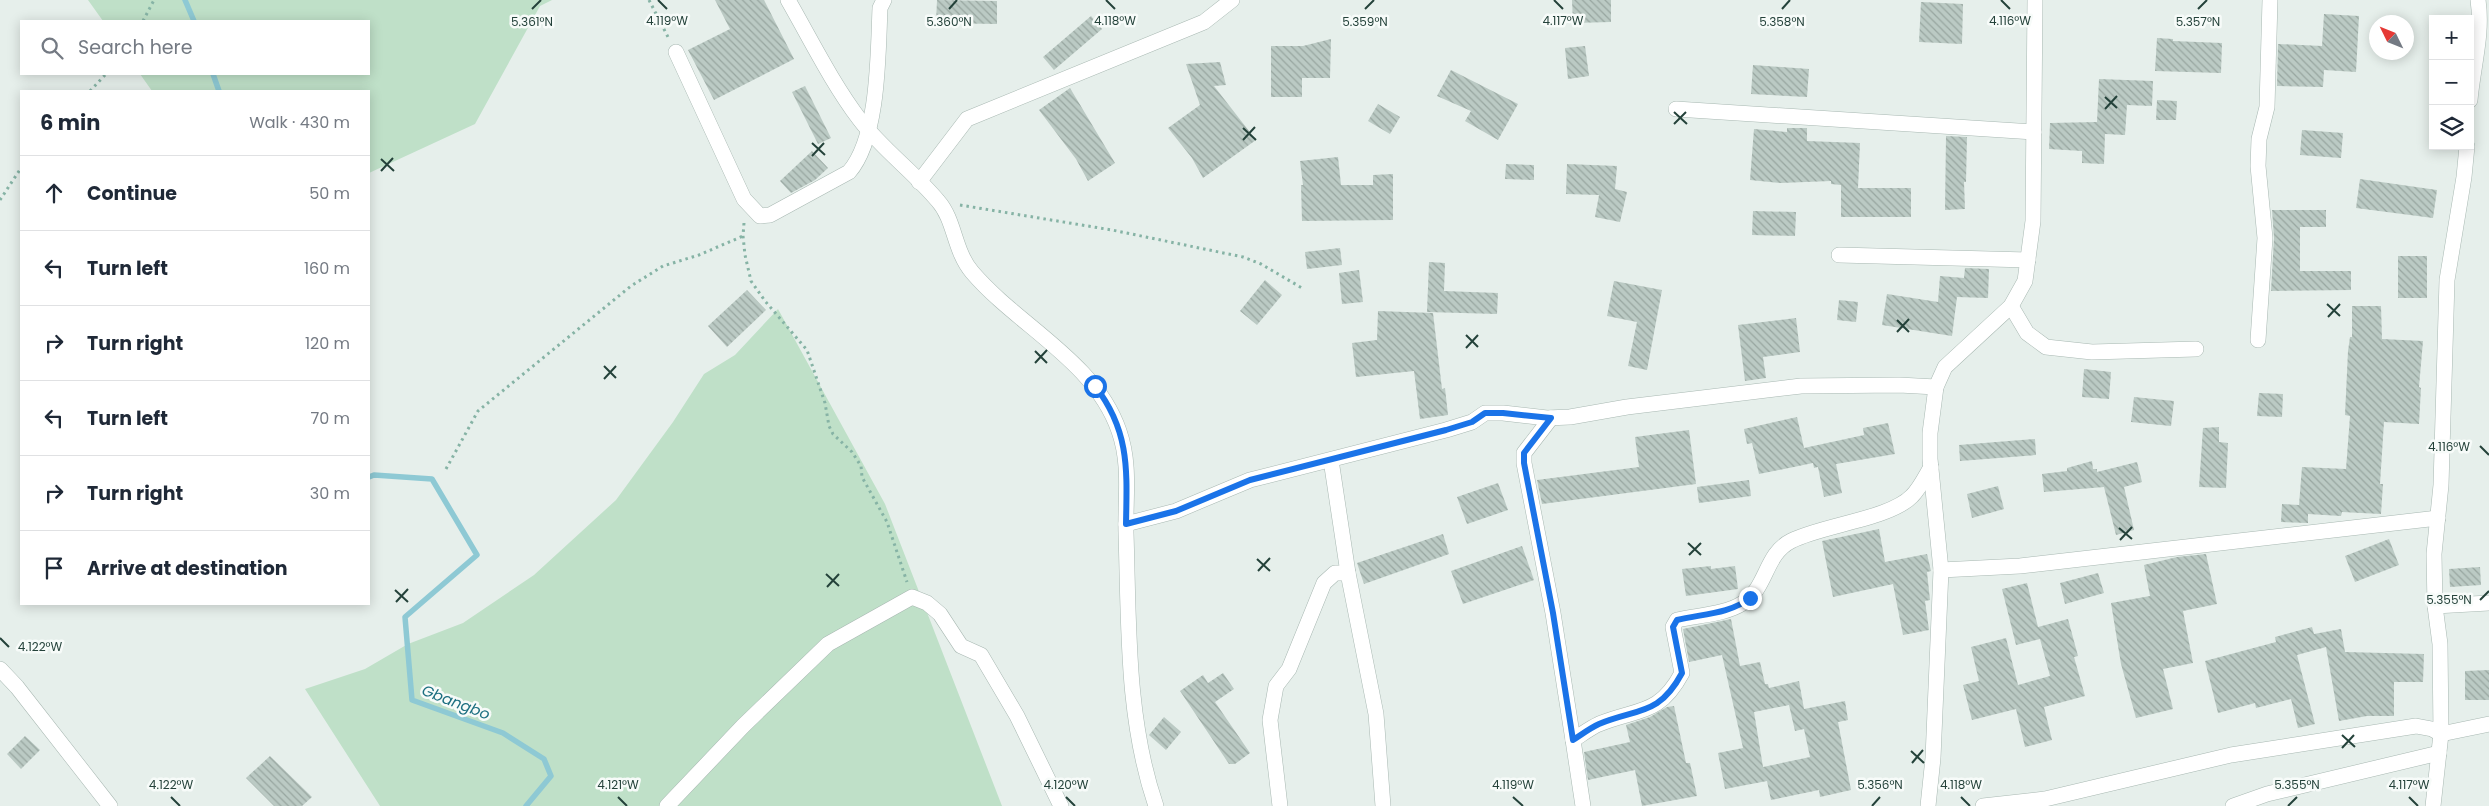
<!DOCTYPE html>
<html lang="en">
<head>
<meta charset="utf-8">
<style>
  :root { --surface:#fff; --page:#f2f2f3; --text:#1f2937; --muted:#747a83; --line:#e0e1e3 }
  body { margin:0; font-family:Poppins,sans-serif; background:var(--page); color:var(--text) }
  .controls { position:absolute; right:15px; top:15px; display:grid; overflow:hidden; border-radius:0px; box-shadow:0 2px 12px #0003 }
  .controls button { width:45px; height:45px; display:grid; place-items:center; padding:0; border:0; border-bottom:1px solid var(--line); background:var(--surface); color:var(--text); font:25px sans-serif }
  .compass { position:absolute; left:2369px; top:15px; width:45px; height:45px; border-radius:50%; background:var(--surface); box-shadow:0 2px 12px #0003; rotate:313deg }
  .stop { position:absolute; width:15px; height:15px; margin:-11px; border:4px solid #1a73e8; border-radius:50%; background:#fff }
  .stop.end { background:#1a73e8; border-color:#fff; box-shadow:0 1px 5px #0008 }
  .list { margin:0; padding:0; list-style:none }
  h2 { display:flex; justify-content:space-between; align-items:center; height:65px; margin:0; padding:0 20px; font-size:21px }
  h2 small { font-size:16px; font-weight:400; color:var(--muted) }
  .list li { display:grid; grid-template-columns:32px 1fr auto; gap:15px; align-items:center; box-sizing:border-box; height:75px; padding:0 20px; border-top:1px solid var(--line) }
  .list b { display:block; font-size:19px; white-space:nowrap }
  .list em { font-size:16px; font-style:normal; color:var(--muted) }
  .icon { flex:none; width:28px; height:28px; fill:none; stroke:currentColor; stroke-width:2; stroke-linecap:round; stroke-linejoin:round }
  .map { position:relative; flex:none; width:2489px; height:806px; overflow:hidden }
  .search { position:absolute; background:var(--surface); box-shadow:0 2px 12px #0003; left:20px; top:20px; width:350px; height:55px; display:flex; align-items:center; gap:12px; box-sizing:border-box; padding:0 18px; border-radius:0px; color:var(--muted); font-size:19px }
  .panel { position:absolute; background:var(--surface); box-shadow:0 2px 12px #0003; left:20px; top:90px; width:350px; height:515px; border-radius:0px }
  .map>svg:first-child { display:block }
  .grass { fill:#bfe0c8 }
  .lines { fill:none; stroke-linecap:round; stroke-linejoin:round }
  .stream { stroke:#8ec9d4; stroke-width:5.5 }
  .building { fill:url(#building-back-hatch); fill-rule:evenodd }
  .minor-casing { stroke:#a8b8b2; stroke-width:16 }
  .path { stroke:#86b3a5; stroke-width:3; stroke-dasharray:2.5 4; stroke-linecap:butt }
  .minor { stroke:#fff; stroke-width:15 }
  .route { stroke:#1a73e8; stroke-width:6 }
  .ticks { fill:none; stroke:#24423a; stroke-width:2 }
  .labels { text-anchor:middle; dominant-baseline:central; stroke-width:5; stroke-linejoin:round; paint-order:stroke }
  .water-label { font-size:15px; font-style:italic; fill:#1c6f80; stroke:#f7fbf9 }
  .ticks-label { font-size:12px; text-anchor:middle; fill:#24423a; stroke:#f7fbf9; stroke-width:5; stroke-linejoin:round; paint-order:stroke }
</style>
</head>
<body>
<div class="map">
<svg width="2489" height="806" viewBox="0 0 2489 806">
  <defs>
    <pattern id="building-back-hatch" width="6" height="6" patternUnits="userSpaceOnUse" patternTransform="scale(1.25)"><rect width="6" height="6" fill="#bbcac4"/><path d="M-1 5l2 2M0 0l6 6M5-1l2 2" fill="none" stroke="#98a6a0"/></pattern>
  </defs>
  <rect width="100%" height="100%" fill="#e6efeb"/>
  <!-- grass -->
  <g class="grass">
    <path d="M88 0H552L540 6 475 124 369 173V91H152L140 74H369V21H103Z"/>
    <path d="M778 309 885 504 1002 806H380L305 689 365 669 408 644 463 623 534 575 616 500 673 422 704 374 735 355Z"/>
  </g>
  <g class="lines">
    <!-- stream -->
    <g class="stream">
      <path d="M185 0 194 21"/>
      <path d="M213 74 219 91"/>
      <path d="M369 477 374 475 432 479 477 555 405 617 412 700 503 733 544 759 551 776 526 806"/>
    </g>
  </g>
  <!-- building -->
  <g class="building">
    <path d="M715 0H764L794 59 714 100 688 50 730 29Z"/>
    <path d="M937 0 997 1V24L936 23Z"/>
    <path d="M1572 0H1611V22L1573 23Z"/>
    <path d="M1921 2 1963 4 1962 44 1919 42Z"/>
    <path d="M2324 14 2359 16 2356 72 2324 70 2323 87 2277 86 2278 44 2322 46Z"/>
    <path d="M1091 16 1102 29 1054 70 1043 57Z"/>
    <path d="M2157 38 2173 39V41L2222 43 2221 73 2155 71Z"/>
    <path d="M1331 39 1330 78H1302V97H1271V46H1303Z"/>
    <path d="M1585 46 1589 76 1568 79 1565 48Z"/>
    <path d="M1220 62 1226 85 1214 86 1256 140 1203 178 1192 158 1168 128 1200 105 1186 64Z"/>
    <path d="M1753 65 1809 69 1807 97 1751 94Z"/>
    <path d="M1451 70 1518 104 1498 140 1465 121 1471 111 1437 96Z"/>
    <path d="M2099 79 2153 81 2152 106 2127 105 2125 135 2105 134 2104 164 2082 163V151L2049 149 2050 123 2097 122Z"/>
    <path d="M805 86 831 138 818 144 792 92Z"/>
    <path d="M1070 88 1115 163 1088 181 1076 159 1039 110Z"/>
    <path d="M2157 100 2177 101 2176 120H2156Z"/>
    <path d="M1378 104 1400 117 1390 134 1368 121Z"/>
    <path d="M1787 128H1807V141L1860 143 1858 188H1911V217H1841V185L1831 184V181L1780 183 1750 180 1754 129 1787 132Z"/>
    <path d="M2302 130 2343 133 2341 158 2300 155Z"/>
    <path d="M1946 136 1967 137 1966 182H1964L1965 209 1945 210Z"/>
    <path d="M812 151 828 168 815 180 791 193 780 181Z"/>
    <path d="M1338 157 1341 185H1373V175L1393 174V220L1302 221 1301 185H1303L1300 161Z"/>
    <path d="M1506 164 1534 165V180L1505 179Z"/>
    <path d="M1567 164 1617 166 1615 189 1627 192 1620 222 1595 217 1599 195 1566 194Z"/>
    <path d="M2360 179 2437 190 2433 218 2356 208Z"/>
    <path d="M2272 210H2326V227H2300V271H2351V290L2271 291 2274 238Z"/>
    <path d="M1753 211 1796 212 1795 236 1752 235Z"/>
    <path d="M1340 248 1342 265 1307 269 1305 252Z"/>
    <rect x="2398" y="256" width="29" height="42"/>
    <path d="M1429 262 1445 263 1444 291 1498 293 1497 314 1427 312Z"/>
    <path d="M1965 268 1989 269 1988 298 1957 297 1952 336 1882 325 1887 294 1938 302 1940 276 1964 278Z"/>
    <path d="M1359 270 1363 302 1342 304 1339 273Z"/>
    <path d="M1265 280 1282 295 1257 325 1240 311Z"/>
    <path d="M1614 281 1662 290 1647 370 1628 366 1637 322 1607 316Z"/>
    <path d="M747 290 766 310 727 347 708 326Z"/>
    <path d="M1839 300 1858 302 1856 322 1837 320Z"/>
    <path d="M2352 306H2381L2382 339 2423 341 2419 387 2421 388 2419 424 2384 422 2380 484H2383L2381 514 2342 512 2341 516 2308 514V523L2281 522 2282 504 2299 505 2302 467 2346 469 2350 416 2345 415 2348 351 2350 337H2352Z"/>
    <path d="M1378 311 1433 313 1442 389 1445 388 1448 415 1420 419 1414 371 1356 377 1352 343 1377 340Z"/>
    <path d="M1796 318 1800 352 1763 357 1766 378 1745 381 1738 325Z"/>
    <path d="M2084 369 2111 372 2109 399 2082 397Z"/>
    <path d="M2259 393 2283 394 2282 417 2257 416Z"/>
    <path d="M2134 397 2174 401 2171 426 2131 422Z"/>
    <path d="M1797 417 1804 448 1864 435 1863 428 1888 423 1895 454 1836 464 1842 493 1824 497 1818 467 1814 468 1813 463 1759 474 1752 443 1747 444 1744 429Z"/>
    <path d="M2219 427V442L2228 443 2226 488 2199 487 2203 428Z"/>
    <path d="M1689 430 1696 484 1542 504 1537 480 1639 467 1635 437Z"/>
    <path d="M2035 439 2036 455 1960 461 1959 445Z"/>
    <path d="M2092 461 2093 469H2097V472L2137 462 2142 482 2124 487 2134 530 2116 535 2104 487 2044 492 2042 474 2067 471V468Z"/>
    <path d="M1749 480 1751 496 1699 503 1697 487Z"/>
    <path d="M1498 483 1508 510 1467 524 1457 497Z"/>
    <path d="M1998 486 2004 509 1972 518 1967 494Z"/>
    <path d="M1879 529 1885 562 1927 554 1931 571 1927 572 1930 600 1925 601 1929 630 1903 635 1893 584 1833 597 1822 541Z"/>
    <path d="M1443 534 1449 554 1364 584 1357 563Z"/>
    <path d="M2389 539 2399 565 2355 582 2345 556Z"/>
    <path d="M1522 546 1534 580 1463 604 1451 571Z"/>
    <path d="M2206 554 2217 604 2183 611 2193 663 2163 669 2173 709 2136 718 2121 664 2111 603 2150 596 2144 565 2177 557Z"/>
    <path d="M1711 566V569L1735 566 1738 589 1686 596 1682 569Z"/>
    <path d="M2480 567 2481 585 2450 587 2449 569Z"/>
    <path d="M2098 573 2104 593 2065 604 2060 583Z"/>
    <path d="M2027 583 2038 627 2068 619 2078 656 2074 657 2085 696 2044 707 2052 740 2025 747 2016 709 1972 720 1963 685 1979 681 1971 647 2006 638 2018 685 2050 676 2040 639 2016 645 2002 589Z"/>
    <path d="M1731 619 1740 666 1760 662 1765 684H1768L1769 688 1799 681 1804 709 1845 701 1848 720 1838 722 1851 790 1820 797 1819 790 1771 800 1767 781 1725 789 1718 753 1743 748 1722 655 1689 662 1683 629ZM1789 705 1795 731 1804 729 1810 757 1763 767 1754 712Z"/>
    <path d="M2312 627 2314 634 2341 629 2345 652 2424 654 2423 682H2394V716H2367L2339 721 2326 647 2297 655 2315 724 2298 728 2291 699 2256 708 2255 703 2218 713 2205 661 2276 642 2275 637Z"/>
    <path d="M2489 670V700H2465V671Z"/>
    <path d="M1223 673 1234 689 1215 702 1250 753 1235 764H1229L1180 691 1203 675 1208 683Z"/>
    <path d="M1674 706 1686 763H1690L1697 796 1642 806 1635 770 1588 780 1584 752 1630 742 1626 725 1650 717 1667 707Z"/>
    <path d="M1164 717 1181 732 1166 750 1149 735Z"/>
    <path d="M25 736 40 750 21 769 7 754Z"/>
    <path d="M270 756 312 797 302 806H274L246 778Z"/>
  </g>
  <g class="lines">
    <defs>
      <g id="minor">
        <path d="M788 0C811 40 832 83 860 120 883 150 914 172 938 201 955 220 954 251 972 272 1018 326 1095 361 1119 431 1131 465 1125 499 1126 533 1129 624 1126 719 1156 806"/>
        <path d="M676 52 744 199 760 216 770 215 849 172C879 138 878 53 880 8L884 0"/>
        <path d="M2470 100C2473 66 2483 34 2478 0"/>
        <path d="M1676 109 2034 132"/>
        <path d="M919 182 967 119 1204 22 1232 0"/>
        <path d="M1839 255 2028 260"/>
        <path d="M2011 306 2027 333 2046 347 2092 352 2196 349"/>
        <path d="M2258 340 2265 238 2258 166 2259 139 2267 107 2270 0"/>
        <path d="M1551 418 1524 453V463L1553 613 1573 740"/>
        <path d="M1331 460 1348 573 1376 714 1383 806"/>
        <path d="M1126 524 1176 511 1250 480 1446 430 1472 422 1485 413H1503L1547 418 1570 417 1627 407 1801 386 1899 385 1936 387"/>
        <path d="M1941 570 2020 566 2438 518"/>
        <path d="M2435 606 2489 603"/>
        <path d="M0 669 17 687 110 806"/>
        <path d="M667 806 743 726 828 644 912 597 927 603 940 614 961 646 981 655 1017 716 1061 806"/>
        <path d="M1280 806 1270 720 1276 686 1289 669 1324 583 1335 573H1348"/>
        <path d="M1583 806 1573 740C1581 735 1590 728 1599 724 1638 708 1659 716 1682 673L1673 627 1677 620C1698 615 1724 615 1743 603 1767 588 1765 554 1791 541 1822 525 1890 519 1912 496 1920 488 1925 477 1931 467"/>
        <path d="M1928 806 1933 758 1941 570 1930 459V433L1936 387 1945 367 2011 306 2025 281 2033 221 2035 0"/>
        <path d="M1983 806 2045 799 2231 755 2416 726 2432 729 2441 734 2489 724"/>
        <path d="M2233 806 2267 794 2439 753"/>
        <path d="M2433 806 2441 734 2440 644 2435 606 2434 554 2441 485 2447 280 2464 177 2467 146"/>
      </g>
    </defs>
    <!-- minor casing -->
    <use href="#minor" class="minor-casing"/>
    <!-- path -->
    <g class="path">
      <path d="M649 0 669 39"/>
      <path d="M143 21 154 0"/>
      <path d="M90 91 106 74"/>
      <path d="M0 200 21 168"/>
      <path d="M960 205 1112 230 1243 257 1261 264 1302 288"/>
      <path d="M744 223 743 236 745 255 751 281 765 301 807 350 825 403 829 426 833 434 852 452 861 466 862 477 887 522 907 582"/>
      <path d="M446 469 478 411 631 286 663 266 699 255 743 236"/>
    </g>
    <!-- minor -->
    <use href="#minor" class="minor"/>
  </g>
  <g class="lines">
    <!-- route -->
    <path class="route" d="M1095 386C1130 431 1127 471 1126 524L1176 511 1250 480 1446 430 1472 422 1485 413H1503L1551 418 1524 453V463L1553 613 1573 740C1581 735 1590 728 1599 724 1638 708 1659 716 1682 673L1673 627 1677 620C1701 614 1730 614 1750 598"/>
  </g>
  <!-- ticks -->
  <path class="ticks" d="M658 0 667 9M1106 0 1115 9M1554 0 1563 9M2001 0 2010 9M532 9 541 0M949 9 957 0M1365 9 1374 0M1782 9 1790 0M2198 9 2207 0M2105 97 2117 108M2105 109 2117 96M1674 112 1687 124M1674 124 1686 112M1243 128 1256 140M1243 140 1255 127M812 143 825 155M812 156 824 143M381 159 394 171M381 171 393 158M2327 304 2340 316M2328 317 2340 304M1897 320 1909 332M1897 332 1909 319M1466 335 1478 347M1466 348 1478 335M1035 351 1047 363M1035 363 1047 350M604 366 616 378M604 379 616 366M2480 446 2489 455M2119 528 2132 539M2120 540 2132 527M1688 543 1701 555M1689 555 1701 543M1257 559 1270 571M1258 571 1270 558M826 574 839 586M827 587 839 574M395 590 408 602M2480 600 2489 591M396 602 408 589M0 638 9 647M2342 735 2355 747M2342 748 2354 735M1911 751 1924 763M1912 763 1923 750M171 797 180 806M618 797 627 806M1066 797 1075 806M1513 797 1523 806M1961 797 1970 806M2409 797 2418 806M1872 806 1880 797M2288 806 2297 797"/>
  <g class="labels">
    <!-- water labels -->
    <g class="water-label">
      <text transform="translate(456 702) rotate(21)">Gbangbo</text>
    </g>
  </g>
  <g class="ticks-label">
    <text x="667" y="25">4.119°W</text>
    <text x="1115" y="25">4.118°W</text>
    <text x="1563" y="25">4.117°W</text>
    <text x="2010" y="25">4.116°W</text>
    <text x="532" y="26">5.361°N</text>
    <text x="949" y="26">5.360°N</text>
    <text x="1365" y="26">5.359°N</text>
    <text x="1782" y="26">5.358°N</text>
    <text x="2198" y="26">5.357°N</text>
    <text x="2449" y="451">4.116°W</text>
    <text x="2449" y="604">5.355°N</text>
    <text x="40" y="651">4.122°W</text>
    <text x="1880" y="789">5.356°N</text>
    <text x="2297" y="789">5.355°N</text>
    <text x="171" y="789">4.122°W</text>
    <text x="618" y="789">4.121°W</text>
    <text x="1066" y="789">4.120°W</text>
    <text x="1513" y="789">4.119°W</text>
    <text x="1961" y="789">4.118°W</text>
    <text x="2409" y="789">4.117°W</text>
  </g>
</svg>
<div class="controls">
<button>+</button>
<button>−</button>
<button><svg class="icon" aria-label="layers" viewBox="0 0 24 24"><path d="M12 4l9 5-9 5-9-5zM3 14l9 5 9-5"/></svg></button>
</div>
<svg class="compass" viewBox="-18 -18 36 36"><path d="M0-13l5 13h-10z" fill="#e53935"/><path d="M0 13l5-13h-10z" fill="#747a83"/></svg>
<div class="stop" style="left:1095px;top:386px"></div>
<div class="stop end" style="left:1750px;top:598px"></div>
<div class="search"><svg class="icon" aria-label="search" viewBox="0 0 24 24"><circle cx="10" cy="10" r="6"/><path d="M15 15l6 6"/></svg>Search here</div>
<section class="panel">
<h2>6 min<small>Walk · 430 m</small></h2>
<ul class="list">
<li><svg class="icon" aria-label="ahead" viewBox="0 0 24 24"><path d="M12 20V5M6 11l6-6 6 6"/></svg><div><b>Continue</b></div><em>50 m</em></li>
<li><svg class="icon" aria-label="left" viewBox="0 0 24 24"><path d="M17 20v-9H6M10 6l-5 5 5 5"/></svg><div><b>Turn left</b></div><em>160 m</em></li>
<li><svg class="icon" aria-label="right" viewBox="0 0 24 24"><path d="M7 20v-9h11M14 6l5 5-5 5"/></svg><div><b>Turn right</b></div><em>120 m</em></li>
<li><svg class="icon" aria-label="left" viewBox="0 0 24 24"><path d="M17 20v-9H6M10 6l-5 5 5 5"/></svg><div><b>Turn left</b></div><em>70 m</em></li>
<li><svg class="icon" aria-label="right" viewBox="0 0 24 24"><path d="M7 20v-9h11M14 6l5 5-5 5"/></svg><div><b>Turn right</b></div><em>30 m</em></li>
<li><svg class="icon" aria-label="arrive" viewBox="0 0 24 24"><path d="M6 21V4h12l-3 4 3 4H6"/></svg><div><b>Arrive at destination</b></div></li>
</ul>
</section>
</div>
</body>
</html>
